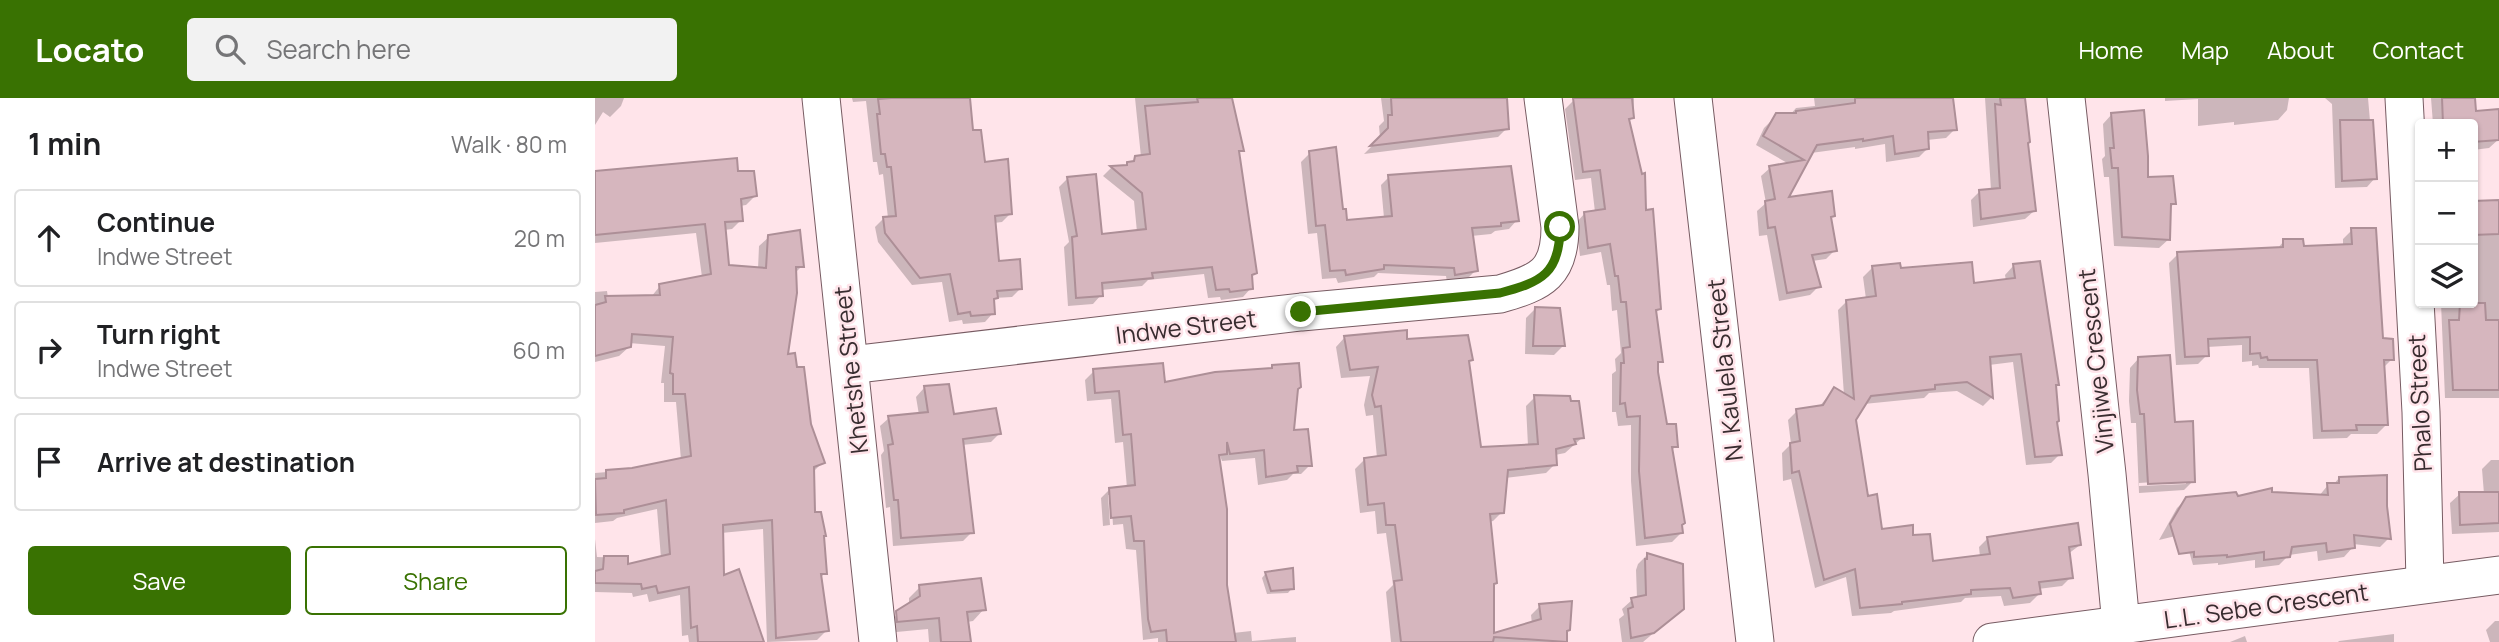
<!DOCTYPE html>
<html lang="en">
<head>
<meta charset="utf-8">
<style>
  :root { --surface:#fff; --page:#f2f2f2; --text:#202124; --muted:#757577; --line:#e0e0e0; --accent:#397202 }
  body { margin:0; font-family:Manrope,sans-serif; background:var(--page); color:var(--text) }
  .controls { position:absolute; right:21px; top:21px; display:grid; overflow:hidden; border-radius:7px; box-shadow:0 2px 5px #0004 }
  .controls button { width:63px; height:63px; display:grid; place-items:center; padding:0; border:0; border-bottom:2px solid var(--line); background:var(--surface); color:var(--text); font:35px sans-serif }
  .stop { position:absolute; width:21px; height:21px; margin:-16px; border:5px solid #397202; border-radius:50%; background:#fff }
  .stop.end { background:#397202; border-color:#fff; box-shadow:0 2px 7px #0008 }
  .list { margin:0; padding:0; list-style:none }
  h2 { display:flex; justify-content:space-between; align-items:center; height:91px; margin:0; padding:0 28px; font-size:30px }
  h2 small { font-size:23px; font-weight:400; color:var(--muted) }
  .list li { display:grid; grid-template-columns:46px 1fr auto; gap:21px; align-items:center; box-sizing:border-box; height:98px; margin:0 14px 14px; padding:0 14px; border:2px solid var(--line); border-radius:7px }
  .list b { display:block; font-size:26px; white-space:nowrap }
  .list p { margin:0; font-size:23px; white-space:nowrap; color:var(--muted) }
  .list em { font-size:23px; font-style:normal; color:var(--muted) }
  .actions { display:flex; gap:14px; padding:21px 28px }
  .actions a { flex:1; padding:16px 0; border:2px solid var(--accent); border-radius:7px; text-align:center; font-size:24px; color:var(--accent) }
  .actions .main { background:var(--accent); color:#fff }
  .icon { flex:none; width:38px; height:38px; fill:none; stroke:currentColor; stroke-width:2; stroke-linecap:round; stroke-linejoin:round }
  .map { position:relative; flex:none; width:1904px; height:544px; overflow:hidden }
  header { display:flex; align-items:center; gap:42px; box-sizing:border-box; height:98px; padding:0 35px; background:var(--accent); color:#fff }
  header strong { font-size:33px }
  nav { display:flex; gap:38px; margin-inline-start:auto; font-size:24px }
  .search { width:490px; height:63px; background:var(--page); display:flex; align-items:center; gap:18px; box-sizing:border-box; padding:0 24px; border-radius:7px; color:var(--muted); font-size:26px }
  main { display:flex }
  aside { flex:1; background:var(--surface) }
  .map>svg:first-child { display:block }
  .shadow { fill:#0003; fill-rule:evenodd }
  .building { fill:#d6b6be; stroke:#ad8f97; stroke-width:2 }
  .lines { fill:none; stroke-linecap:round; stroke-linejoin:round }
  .minor-casing { stroke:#775b62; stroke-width:39 }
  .minor { stroke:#fff; stroke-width:37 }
  .route { stroke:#397202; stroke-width:9 }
  .labels { text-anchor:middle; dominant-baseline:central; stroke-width:5; stroke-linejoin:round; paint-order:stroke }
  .street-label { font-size:24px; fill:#382c2f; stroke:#ffe4ea }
</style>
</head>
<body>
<header>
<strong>Locato</strong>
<div class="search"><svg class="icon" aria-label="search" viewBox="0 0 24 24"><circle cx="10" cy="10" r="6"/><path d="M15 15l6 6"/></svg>Search here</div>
<nav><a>Home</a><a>Map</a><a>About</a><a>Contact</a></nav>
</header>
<main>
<aside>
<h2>1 min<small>Walk · 80 m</small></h2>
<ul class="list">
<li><svg class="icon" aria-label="ahead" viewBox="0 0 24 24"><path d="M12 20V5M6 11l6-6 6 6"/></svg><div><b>Continue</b><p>Indwe Street</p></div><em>20 m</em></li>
<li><svg class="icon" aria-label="right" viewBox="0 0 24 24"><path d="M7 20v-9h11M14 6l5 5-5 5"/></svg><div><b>Turn right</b><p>Indwe Street</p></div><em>60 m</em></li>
<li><svg class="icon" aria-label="arrive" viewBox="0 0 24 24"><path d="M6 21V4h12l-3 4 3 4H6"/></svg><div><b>Arrive at destination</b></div></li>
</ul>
<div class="actions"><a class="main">Save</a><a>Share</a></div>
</aside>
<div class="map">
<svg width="1904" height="544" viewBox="0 0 1904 544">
  <rect width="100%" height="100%" fill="#ffe4ea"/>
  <!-- shadow -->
  <g class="shadow">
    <path d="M0 0H29L26 8 15 19 8 14 0 27Z"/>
    <path d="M257 0H373L376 34 388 66 415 116 407 124 399 125 403 165 425 191 417 199 399 200 397 203 398 215 390 224 368 226 367 222 354 224 347 184 317 187 283 144 280 129 288 121 293 120 288 76 284 77 282 64H278L271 3 258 4Z"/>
    <path d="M540 0H637L647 52 643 56 660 175 656 179V190L648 199 626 202 625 199 613 200 609 176 553 182 547 188 506 192V197L498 206 473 208 469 149 474 144 464 89 473 80 505 137 542 134 539 103 508 78 516 70 530 69 541 60 546 59Z"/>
    <path d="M786 0H889L912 30 903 39 769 56 785 40 784 28 789 23Z"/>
    <path d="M988 0H1039L1038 19 1033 24 1065 211 1060 215 1066 263 1061 268 1070 328 1081 348 1076 353 1086 435 1077 444 1041 448 1036 383V327L1023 328 1021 314H1017V276L1021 273 1020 261 1026 255 1022 212 1017 213 1015 187H1012L1006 154 985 158 981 125 990 115 1000 114 996 80 980 82 970 11 979 2Z"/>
    <path d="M1219 0H1356L1360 31 1351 40 1332 42 1333 50 1324 59 1291 64 1290 46 1260 51V49L1216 55 1190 102 1238 118 1234 121 1240 152 1231 161 1217 163 1224 188 1215 197 1184 203 1172 137 1164 138 1162 113 1171 105 1166 78 1175 70 1194 66 1161 47 1169 30 1182 17H1195L1201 10 1220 8Z"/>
    <path d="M1390 0H1428L1439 113 1430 121 1378 129 1376 102 1385 93 1396 92Z"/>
    <path d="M1570 0H1694L1692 12 1683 22 1639 27V24L1603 28V1L1570 3Z"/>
    <path d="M1730 0H1773L1780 80 1772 89 1740 90 1737 6Z"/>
    <path d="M1836 0H1878L1879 15 1904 41 1894 50 1878 52V26H1838Z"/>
    <path d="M1517 16 1551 81 1579 106 1574 110V141L1564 150 1519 148 1514 79H1509L1507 61 1510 58 1508 26Z"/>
    <path d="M715 55 751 124 789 120 786 87 794 79 922 122 914 131 900 133 896 136 876 138 881 172 872 181 852 184 851 178 783 175 779 179 743 185 741 180 727 181 722 135 713 136 706 64Z"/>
    <path d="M0 75H142L160 98 151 107 145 108 146 122 137 131 129 132 132 168 163 171 164 148 174 139 207 168 199 176 191 258 228 364 218 374V416L227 439 230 475 224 481 232 532 222 542 172 544 168 431 126 435 127 480 167 544H94L93 537 87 538 85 497 54 504 52 496 38 499 37 495 0 494V441L2 459 31 460V468L66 460 62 411 22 420 18 423 0 425V375L37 372 86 362 81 304H69V285H66L70 248 34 245V249L24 258 0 264V194L12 193 13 200 56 199 65 188 107 179 101 135 0 145Z"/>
    <path d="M1878 96 1879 105 1904 104V300H1850L1846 205H1878Z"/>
    <path d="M1757 132 1786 242 1797 261 1788 270 1791 327 1782 336H1756L1752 340 1718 341 1714 270H1664L1663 267 1657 268V263L1647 264V247L1612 249V257L1603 266 1581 267 1574 165 1583 156 1682 151 1689 143 1707 150 1748 148V141Z"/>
    <path d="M1419 167 1462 287 1459 289 1460 325 1465 356 1456 365 1431 367 1418 264 1394 267 1396 300 1388 308 1362 293 1334 295 1329 300 1269 306 1260 321 1271 400 1285 433 1317 439 1337 465 1385 459 1384 449 1393 440 1485 447 1473 456 1476 479 1467 488 1443 491 1444 496 1435 505 1409 508 1406 498 1370 500 1366 504 1299 513 1296 515 1257 518 1251 479 1220 490 1196 381 1188 383 1187 355 1196 346 1193 322 1202 313 1224 309 1239 291 1249 297 1243 212 1252 203 1271 201 1268 179 1277 170 1304 172 1378 187 1411 183 1410 177Z"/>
    <path d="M940 211 968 248 959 257 930 256 931 220Z"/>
    <path d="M750 239 811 243 877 261 872 266 884 350 933 348 931 308 940 299 988 339 970 355 960 357V366L951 375 910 380 907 414 898 423 894 424 898 487 897 538 937 526 936 517 945 508 970 534 971 544H796L791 494 798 487 791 435 782 436 780 413 765 415 760 371 770 361 782 360 778 317 771 318 769 307 775 278 746 280 741 249Z"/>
    <path d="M1544 260 1578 326 1598 383 1589 392 1544 395 1541 325H1536L1534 303 1535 270ZM1591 382V386L1544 388V385Z"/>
    <path d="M678 269 701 292 697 334 715 367 706 376H698L692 382 663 387 660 360 627 363 624 355 622 356 630 487 638 535 656 533 657 543 701 539V544H717H563V540L548 542 541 452 531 451 528 426 518 427 516 397H513L515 427 508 428 506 400 515 391 532 390 528 344 520 345 516 301 492 303 490 282 499 273 568 286 674 272Z"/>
    <path d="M329 290 357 318 404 336 396 344 367 347 377 434 368 443 298 448 295 409 291 410 286 357 289 353 285 328 294 320 324 317 321 299Z"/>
    <path d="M1896 362H1904V434L1857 436 1855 405 1865 396H1889L1887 371Z"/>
    <path d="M1744 380 1794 440 1785 449 1758 446V449L1749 459 1723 463 1722 453 1694 457 1684 467 1660 470V462L1623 467V465L1598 467 1589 436 1564 442 1582 410 1592 400H1641L1676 396 1724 398 1733 387H1738Z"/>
    <path d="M1052 457 1087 511 1048 544H1027L1024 521 1029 517 1027 511 1037 502 1042 500 1041 472 1043 466Z"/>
    <path d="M671 475 697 490 693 495 672 496 667 480Z"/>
    <path d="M325 489 389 511 378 523 372 524 374 544H334L333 531 291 535 290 527 314 507V500Z"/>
    <path d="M1900 523H1904V544H1895L1891 532Z"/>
    <path d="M1799 536V544H1743L1744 543Z"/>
    <path d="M1650 538 1652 544H1635Z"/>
  </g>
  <!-- building -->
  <g class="building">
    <path d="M296 0H375L378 32H386L390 64 413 61 417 116 400 118 404 163 425 161 427 191 402 193 403 200 399 201 400 216 376 218 375 214 363 216 355 176 325 180 290 135 288 119 301 118 296 69H292L290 56H286L282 16H285L283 1Z"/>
    <path d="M602 0H637L649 53H644L662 175 657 177 658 191 635 194 634 191 621 192 617 169 557 175 558 180 507 185 508 198 481 200 477 139 482 138 472 79 501 76 507 136 551 131 547 95 515 68 532 67V64L539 63 540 58 555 56 550 8 603 4Z"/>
    <path d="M796 0H912L914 31 775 48 793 30V17H797Z"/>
    <path d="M978 0H1037L1039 20 1034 21 1047 76 1050 75 1051 112 1058 111 1066 211 1061 212 1068 264H1063V274L1072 326H1081L1083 349H1077L1090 425 1087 427 1088 435 1050 440 1044 373 1045 318 1032 319 1030 305 1025 306 1026 265H1029L1028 250 1035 249 1031 204H1026L1023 178H1020L1015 146 993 150 989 114 1010 111 1005 72 988 74Z"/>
    <path d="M1260 0H1358L1362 32 1333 34 1334 51 1300 56 1298 38 1268 43V41L1222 47 1194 99 1237 93 1240 118 1236 119 1242 153 1217 157 1226 189 1192 195 1180 129 1173 130 1170 103 1180 101 1174 68 1209 62 1168 38 1181 15H1201V13L1260 5Z"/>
    <path d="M1405 0H1430L1435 44 1433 45 1441 113 1386 121 1384 92 1405 90 1400 6 1406 7Z"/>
    <path d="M1847 0H1880L1881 13 1904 11V42L1878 44V26H1848Z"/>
    <path d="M1549 12 1553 58V79L1578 78 1581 106H1576L1575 142 1527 139 1523 70H1517L1515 50H1519L1516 15Z"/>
    <path d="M1745 22H1778L1782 81 1747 83Z"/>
    <path d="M741 49 748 111H751L752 122 797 118 793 77 916 68 924 123 906 125V128L877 130 883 173 860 177 859 170 789 167V171L751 177 750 172 735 173 730 127 721 128 714 53Z"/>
    <path d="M142 60 143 73H159L162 98 146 101 148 123 130 124 134 167 171 170 173 137 205 132 209 169H201L202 195 193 256 200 255 202 269H209L216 326 230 365 219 369 220 414H226L231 438H229L232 476H226L234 533 181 540 177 422 128 427 129 477 144 471 169 544H103L102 528 96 530 94 489 63 495 61 488 47 491 46 486 0 485V473L8 471 9 458H33V466L75 456 71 402 29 412V415L1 417 0 381 11 380V372L37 370 96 358 90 296H78V276L75 275 78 239 37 236 36 249 0 258V207L11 204 10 198 65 197 64 186 116 176 110 126 0 137V73Z"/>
    <path d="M1904 102V136L1878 137V103Z"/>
    <path d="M1756 130H1781L1788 240 1798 241 1799 262H1789L1793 327H1761L1762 332 1727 333 1722 262H1673L1672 259 1666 260 1665 255 1655 256V239L1613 241 1614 258 1590 259 1582 154 1688 149V141H1708L1709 148 1757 146Z"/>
    <path d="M1445 163 1464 287H1461L1464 323 1462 324 1467 357 1440 359 1426 256 1395 259 1398 300 1372 284 1340 287V291L1276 298 1261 322 1273 398 1282 396 1287 431 1318 427V437L1335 436 1338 463 1395 456 1392 439 1483 425 1486 447 1474 449 1478 480 1444 484 1446 496 1418 500 1415 490 1376 492V496L1307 504V506L1265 510 1260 471 1229 482 1204 373 1197 375 1195 345 1205 343 1201 311 1228 307 1239 289 1259 301 1251 202 1281 198 1277 168 1305 165 1306 170 1377 164 1379 185 1420 180 1418 166Z"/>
    <path d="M1865 205H1890L1891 222H1904V292H1858L1854 222H1864Z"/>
    <path d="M940 209 965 210 970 248H938Z"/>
    <path d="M812 232V241L873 237 878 262 874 263 886 349 943 346 939 297 975 298 976 303H984L989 340 979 341 981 346 961 351 962 367 913 372 909 415 895 416 902 485 899 486V535L946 521 944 506 977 503 975 532 972 533V544L899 539 898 544H806L799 483 807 482 800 427H791L789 405 773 407 769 360 791 357 786 308 780 309 777 297 783 269 755 272 749 238Z"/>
    <path d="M1575 257 1580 324 1598 323 1600 384 1553 386 1549 316H1545L1542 292 1543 259Z"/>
    <path d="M568 265 570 284 620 274 677 270V267L704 265 706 289 703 291 699 332 713 331 717 368H702L703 374 671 379 669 352 635 356 632 344V356L624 357 632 411V487L641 544H572L571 532 556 534 553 521 549 443H539L536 418 516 420 514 390 540 387 536 336 528 337 524 293 500 295 498 271Z"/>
    <path d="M354 286 359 316 401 310 406 336 368 341 379 435 306 440 303 402H299L293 347 298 346 293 318 333 314 329 288Z"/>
    <path d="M1792 377V408L1796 441 1759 437 1760 450 1732 454 1731 445 1697 449 1695 459 1669 462V454L1632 459V457L1599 459V454L1584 456 1575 426 1591 399 1641 394 1643 398 1677 390V394L1733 397 1732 385H1744V379Z"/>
    <path d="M1864 394H1904V425L1865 427Z"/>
    <path d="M1052 455 1088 466 1089 511 1059 535 1036 540 1033 511 1038 509 1036 500 1051 497 1050 461H1052Z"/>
    <path d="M698 470 699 491 676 493 670 474Z"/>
    <path d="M386 480 391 512 372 514 376 544H346L344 520 302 524 301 513 325 498 324 487Z"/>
  </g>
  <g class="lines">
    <defs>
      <g id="minor">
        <path d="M226 0 283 544"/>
        <path d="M1098 0 1160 544"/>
        <path d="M1471 0 1512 376 1526 527"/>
        <path d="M1809 0 1826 314 1830 485"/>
        <path d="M255 267 706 214 905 196C947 184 965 175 965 129L948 0"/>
        <path d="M1397 544 1904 477"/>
      </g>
    </defs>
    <!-- minor casing -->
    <use href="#minor" class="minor-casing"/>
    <!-- minor -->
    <use href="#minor" class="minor"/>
  </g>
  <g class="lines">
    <!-- route -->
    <path class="route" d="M706 214 905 195C947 184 965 175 965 129"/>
  </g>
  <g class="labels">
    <!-- street labels -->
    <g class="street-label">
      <text transform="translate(591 228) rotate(-7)">Indwe Street</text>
      <text transform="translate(1500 263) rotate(-96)">Vinjiwe Crescent</text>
      <text transform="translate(255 272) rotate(-96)">Khetshe Street</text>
      <text transform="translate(1129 272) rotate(-96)">N. Kaulela Street</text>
      <text transform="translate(1824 305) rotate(-93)">Phalo Street</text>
      <text transform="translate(1671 507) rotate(-8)">L.L. Sebe Crescent</text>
    </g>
  </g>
</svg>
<div class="controls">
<button>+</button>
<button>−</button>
<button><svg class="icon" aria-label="layers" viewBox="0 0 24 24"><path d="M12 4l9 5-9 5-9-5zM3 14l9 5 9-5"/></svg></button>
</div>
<div class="stop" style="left:965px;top:129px"></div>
<div class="stop end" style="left:706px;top:214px"></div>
</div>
</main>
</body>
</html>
